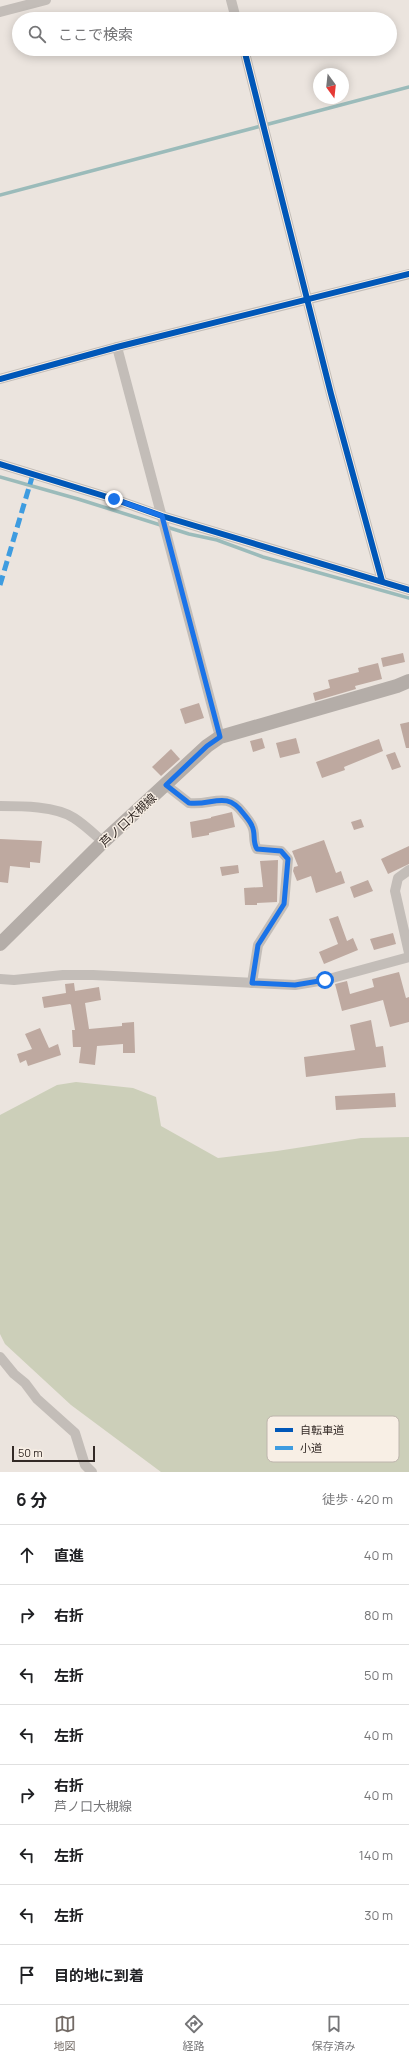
<!DOCTYPE html>
<html lang="ja">
<head>
<meta charset="utf-8">
<style>
  :root { --surface:#fff; --page:#f6f6f6; --text:#202124; --muted:#757577; --line:#e0e0e0; --accent:#736b66 }
  body { margin:0; font-family:Manrope,"Noto Sans JP",sans-serif; background:var(--page); color:var(--text) }
  .compass { position:absolute; left:313px; top:68px; width:36px; height:36px; border-radius:50%; background:var(--surface); box-shadow:0 2px 10px #0003; rotate:165deg }
  .scale { position:absolute; left:12px; bottom:10px; width:83px; box-sizing:border-box; padding-left:4px; border:2px solid #332a26; border-top:0; font-size:11px; line-height:14px; white-space:nowrap; color:#332a26; -webkit-text-stroke:3px #f8efe5; paint-order:stroke }
  .stop { position:absolute; width:12px; height:12px; margin:-9px; border:3px solid #1a73e8; border-radius:50%; background:#fff }
  .stop.end { background:#1a73e8; border-color:#fff; box-shadow:0 1px 4px #0008 }
  .list { margin:0; padding:0; list-style:none }
  h2 { display:flex; justify-content:space-between; align-items:center; height:52px; margin:0; padding:0 16px; font-size:17px }
  h2 small { font-size:13px; font-weight:400; color:var(--muted) }
  .list li { display:grid; grid-template-columns:26px 1fr auto; gap:12px; align-items:center; box-sizing:border-box; height:60px; padding:0 16px; border-top:1px solid var(--line) }
  .list b { display:block; font-size:15px; white-space:nowrap }
  .list p { margin:0; font-size:13px; white-space:nowrap; color:var(--muted) }
  .list em { font-size:13px; font-style:normal; color:var(--muted) }
  .icon { flex:none; width:22px; height:22px; fill:none; stroke:currentColor; stroke-width:2; stroke-linecap:round; stroke-linejoin:round }
  .map { position:relative; flex:none; width:409px; height:1472px; overflow:hidden }
  .search { position:absolute; background:var(--surface); box-shadow:0 2px 10px #0003; left:12px; right:12px; top:12px; height:44px; display:flex; align-items:center; gap:10px; box-sizing:border-box; padding:0 14px; border-radius:22px; color:var(--muted); font-size:15px }
  .sheet { height:532px; background:var(--surface) }
  nav { display:flex; justify-content:space-around; align-items:center; box-sizing:border-box; height:56px; border-top:1px solid var(--line); background:var(--surface); font-size:11px; color:var(--muted) }
  nav a { display:grid; justify-items:center; gap:2px }
  nav .on { color:var(--accent) }
  .map>svg:first-child { display:block }
  .green { fill:#cccfb9 }
  .lines { fill:none; stroke-linecap:round; stroke-linejoin:round }
  .stream { stroke:#9bbbba; stroke-width:3.5 }
  .building { fill:#bea9a0 }
  .street { stroke:#c3bdb8; stroke-width:10 }
  .secondary { stroke:#b4ada8; stroke-width:14 }
  .quiet { stroke:#3e9ce0; stroke-width:5; stroke-dasharray:10 5; stroke-linecap:butt }
  .cycleway-casing { stroke:#f8efe5; stroke-width:8 }
  .cycleway { stroke:#0057b8; stroke-width:6 }
  .route { stroke:#1a73e8; stroke-width:5 }
  .labels { text-anchor:middle; dominant-baseline:central; stroke-width:3; stroke-linejoin:round; paint-order:stroke }
  .street-label { font-size:12px; fill:#332a26; stroke:#f8efe5 }
  .key { fill:#f8efe5; stroke:#bdb4ac; stroke-width:1 }
  .key-label { font-size:11px; fill:#332a26 }
</style>
</head>
<body>
<div class="map">
<svg width="409" height="1472" viewBox="0 0 409 1472">
  <rect width="100%" height="100%" fill="#ebe4de"/>
  <!-- green -->
  <path class="green" d="M76 1082 133 1088 156 1097 161 1126 218 1158 277 1151 361 1138 409 1137V1472H161L71 1405 5 1344 0 1334V1115L57 1085Z"/>
  <g class="lines">
    <!-- stream -->
    <g class="stream">
      <path d="M0 195 409 87"/>
      <path d="M0 477 78 499 189 534 217 540 263 557 409 598"/>
    </g>
  </g>
  <!-- building -->
  <g class="building">
    <path d="M403 653 405 662 383 667 381 658Z"/>
    <path d="M378 663 382 679 355 686 356 689 315 701 313 693 330 688 328 680 359 672 358 668Z"/>
    <path d="M199 703 204 718 185 724 180 709Z"/>
    <path d="M409 722V748H406L400 724Z"/>
    <path d="M262 738 265 748 253 752 250 741Z"/>
    <path d="M296 738 300 753 280 758 276 743Z"/>
    <path d="M379 739 383 751 344 767 345 770 322 778 316 762Z"/>
    <path d="M171 749 180 759 161 776 152 767Z"/>
    <path d="M395 752 401 767 392 770 386 755Z"/>
    <path d="M232 812 235 827 209 833V835L192 838 190 822 211 818V817Z"/>
    <path d="M361 819 364 827 354 830 351 822Z"/>
    <path d="M0 839 42 841 40 863 30 862V868L10 866 8 883 0 882Z"/>
    <path d="M324 840 336 873 341 871 345 883 316 893 311 876 297 881 293 871 294 867 298 866 292 851Z"/>
    <path d="M409 846V864L388 874 381 859Z"/>
    <path d="M278 860 277 902 257 903V905H245L244 888 263 887 260 861Z"/>
    <path d="M238 865 239 873 222 876 220 867Z"/>
    <path d="M368 880 373 891 354 898 350 887Z"/>
    <path d="M338 916 347 941 353 938 358 950 324 964 319 952 338 944 329 919Z"/>
    <path d="M393 933 396 944 374 950 370 939Z"/>
    <path d="M399 972 406 998 409 997V1022L390 1027 383 1000 342 1011 335 984 347 981 350 994 374 987 372 979Z"/>
    <path d="M74 983 75 991 99 987 101 1000 85 1003 89 1029 122 1026V1023L134 1022 135 1053H123V1044L97 1046 95 1065 79 1063 81 1047H73L72 1030H75L71 1005 70 1004 44 1008 42 997 66 993 65 984Z"/>
    <path d="M371 1020 376 1047 383 1046 386 1067 306 1077 304 1057 355 1050 350 1025Z"/>
    <path d="M40 1028 49 1048 58 1044 61 1055 28 1066 26 1060 20 1063 17 1054 32 1049 25 1034Z"/>
    <path d="M395 1093 396 1107 336 1110 335 1096Z"/>
  </g>
  <g class="lines">
    <!-- street -->
    <g class="street">
      <path d="M231 0 236 19"/>
      <path d="M0 12 46 0"/>
      <path d="M244 49 331 394 382 581"/>
      <path d="M117 347 220 737"/>
      <path d="M0 379 117 347 409 274"/>
      <path d="M0 464 114 499 162 516 409 590"/>
      <path d="M166 785 189 803C212 806 226 790 243 813 246 817 250 821 252 826 256 834 252 841 257 849L281 851 288 859 284 904 258 945 252 983"/>
      <path d="M0 806C21 806 56 806 74 818 85 825 94 834 103 842"/>
      <path d="M409 870 398 878 395 891 409 953"/>
      <path d="M0 979 14 980 63 975H93L295 985 325 980 409 957"/>
      <path d="M0 1357 14 1374 25 1383 37 1399 75 1433 85 1465 92 1472"/>
    </g>
    <!-- secondary -->
    <path class="secondary" d="M0 944 103 842 207 746 220 737 397 686 409 681"/>
    <!-- quiet -->
    <path class="quiet" d="M0 585 33 474"/>
    <defs>
      <g id="cycleway">
        <path d="M244 49 331 394 382 581"/>
        <path d="M0 379 117 347 409 274"/>
        <path d="M0 464 114 499 162 516 409 590"/>
      </g>
    </defs>
    <!-- cycleway casing -->
    <use href="#cycleway" class="cycleway-casing"/>
    <!-- cycleway -->
    <use href="#cycleway" class="cycleway"/>
  </g>
  <g class="lines">
    <!-- route -->
    <path class="route" d="M114 499 162 516 220 737 207 746 166 785 189 803C212 806 226 790 243 813 246 817 250 821 252 826 256 834 252 841 257 849L281 851 288 859 284 904 258 945 252 983 295 985 325 980"/>
  </g>
  <g class="labels">
    <!-- street labels -->
    <g class="street-label">
      <text transform="translate(128 820) rotate(-43)">芦ノ口大槻線</text>
    </g>
  </g>
  <!-- legend -->
  <rect x="267" y="1416" width="132" height="46" rx="6" class="key"/>
  <rect x="275" y="1428" width="18" height="4" fill="#0057b8"/>
  <rect x="275" y="1446" width="18" height="4" fill="#3e9ce0"/>
  <g class="key-label">
    <text x="300" y="1434">自転車道</text>
    <text x="300" y="1452">小道</text>
  </g>
</svg>
<svg class="compass" viewBox="-18 -18 36 36"><path d="M0-13l5 13h-10z" fill="#e53935"/><path d="M0 13l5-13h-10z" fill="#757577"/></svg>
<div class="scale">50 m</div>
<div class="stop" style="left:325px;top:980px"></div>
<div class="stop end" style="left:114px;top:499px"></div>
<div class="search"><svg class="icon" aria-label="search" viewBox="0 0 24 24"><circle cx="10" cy="10" r="6"/><path d="M15 15l6 6"/></svg>ここで検索</div>
</div>
<section class="sheet">
<h2>6 分<small>徒歩 · 420 m</small></h2>
<ul class="list">
<li><svg class="icon" aria-label="ahead" viewBox="0 0 24 24"><path d="M12 20V5M6 11l6-6 6 6"/></svg><div><b>直進</b></div><em>40 m</em></li>
<li><svg class="icon" aria-label="right" viewBox="0 0 24 24"><path d="M7 20v-9h11M14 6l5 5-5 5"/></svg><div><b>右折</b></div><em>80 m</em></li>
<li><svg class="icon" aria-label="left" viewBox="0 0 24 24"><path d="M17 20v-9H6M10 6l-5 5 5 5"/></svg><div><b>左折</b></div><em>50 m</em></li>
<li><svg class="icon" aria-label="left" viewBox="0 0 24 24"><path d="M17 20v-9H6M10 6l-5 5 5 5"/></svg><div><b>左折</b></div><em>40 m</em></li>
<li><svg class="icon" aria-label="right" viewBox="0 0 24 24"><path d="M7 20v-9h11M14 6l5 5-5 5"/></svg><div><b>右折</b><p>芦ノ口大槻線</p></div><em>40 m</em></li>
<li><svg class="icon" aria-label="left" viewBox="0 0 24 24"><path d="M17 20v-9H6M10 6l-5 5 5 5"/></svg><div><b>左折</b></div><em>140 m</em></li>
<li><svg class="icon" aria-label="left" viewBox="0 0 24 24"><path d="M17 20v-9H6M10 6l-5 5 5 5"/></svg><div><b>左折</b></div><em>30 m</em></li>
<li><svg class="icon" aria-label="arrive" viewBox="0 0 24 24"><path d="M6 21V4h12l-3 4 3 4H6"/></svg><div><b>目的地に到着</b></div></li>
</ul>
</section>
<nav>
<a class="on"><svg class="icon" aria-label="map" viewBox="0 0 24 24"><path d="M3 6l6-2 6 2 6-2v14l-6 2-6-2-6 2zM9 4v14M15 6v14"/></svg>地図</a>
<a><svg class="icon" aria-label="directions" viewBox="0 0 24 24"><path d="M12 3l9 9-9 9-9-9zM9 14v-3h6M13 9l2 2-2 2"/></svg>経路</a>
<a><svg class="icon" aria-label="saved" viewBox="0 0 24 24"><path d="M7 4h10v16l-5-4-5 4z"/></svg>保存済み</a>
</nav>
</body>
</html>
